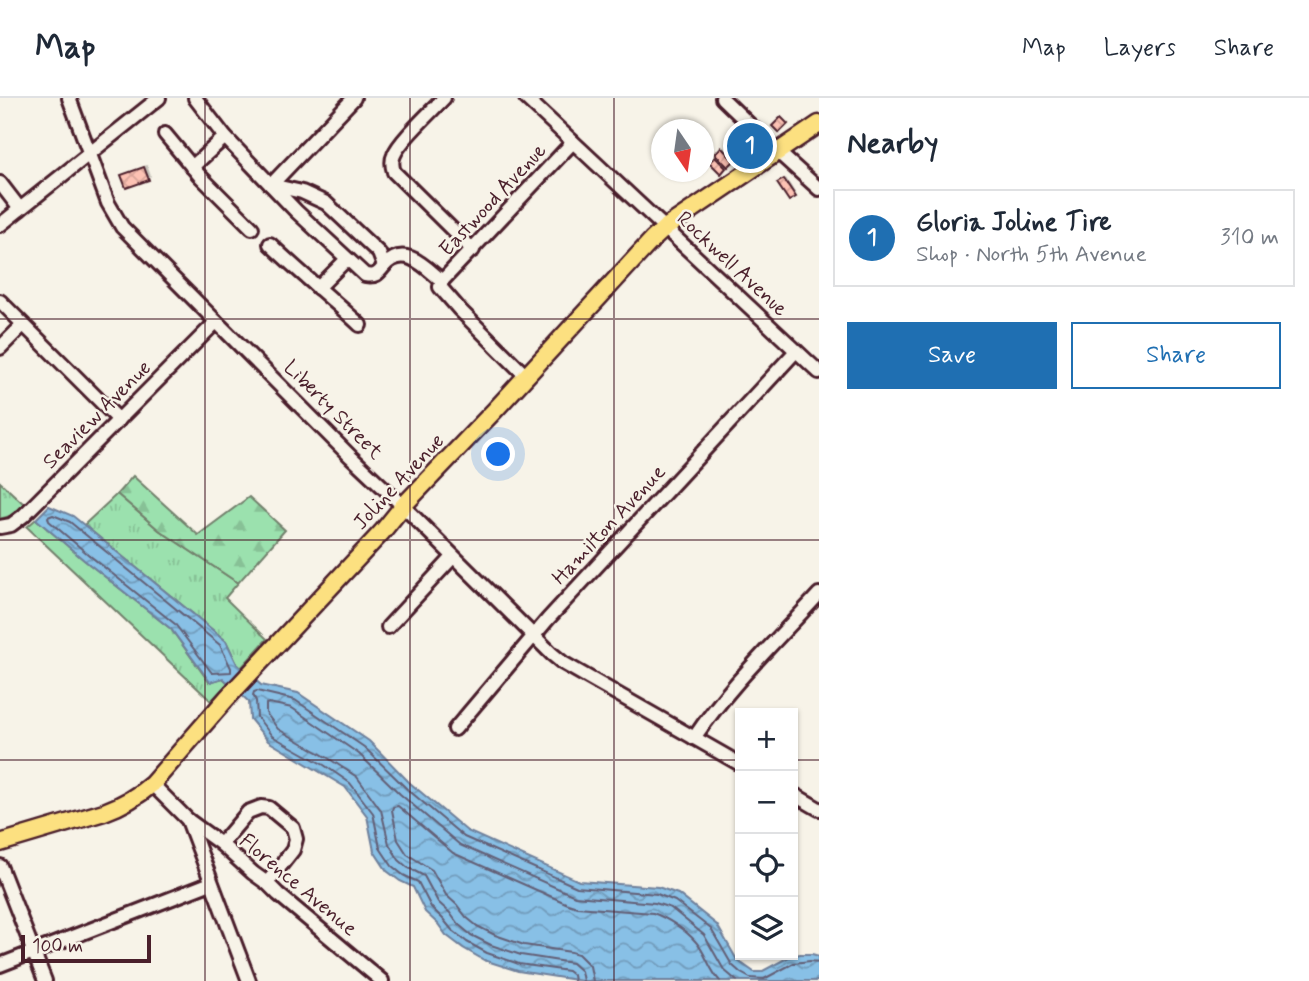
<!DOCTYPE html>
<html lang="en">
<head>
<meta charset="utf-8">
<style>
  :root { --surface:#fff; --page:#f2f2f3; --text:#1f2937; --muted:#747a83; --line:#e0e1e3; --accent:#1f6fb2 }
  body { margin:0; font-family:Mynerve,sans-serif; background:var(--page); color:var(--text) }
  .controls { position:absolute; right:21px; bottom:21px; display:grid; overflow:hidden; border-radius:0px; box-shadow:0 2px 5px #0004 }
  .controls button { width:63px; height:63px; display:grid; place-items:center; padding:0; border:0; border-bottom:2px solid var(--line); background:var(--surface); color:var(--text); font:35px sans-serif }
  .compass { position:absolute; left:651px; top:21px; width:63px; height:63px; border-radius:50%; background:var(--surface); box-shadow:0 2px 5px #0004; rotate:167deg }
  .scale { position:absolute; left:21px; bottom:18px; width:130px; box-sizing:border-box; padding-left:7px; border:4px solid #4a1f2b; border-top:0; font-size:19px; line-height:24px; white-space:nowrap; color:#4a1f2b; -webkit-text-stroke:5px #f7f3e8; paint-order:stroke }
  .you { position:absolute; left:499px; top:357px; width:24px; height:24px; margin:-18px; border:5px solid #fff; border-radius:50%; background:#1a73e8; box-shadow:0 0 0 10px #1a73e833 }
  .badge { display:grid; place-items:center; width:46px; height:46px; border-radius:50%; background:var(--accent); color:#fff; font-size:23px; font-weight:700 }
  .pin { position:absolute; translate:-50% -50%; border:4px solid #fff; box-shadow:0 2px 7px #0006 }
  .list { margin:0; padding:0; list-style:none }
  h2 { display:flex; justify-content:space-between; align-items:center; height:91px; margin:0; padding:0 28px; font-size:30px }
  h2 small { font-size:23px; font-weight:400; color:var(--muted) }
  .list li { display:grid; grid-template-columns:46px 1fr auto; gap:21px; align-items:center; box-sizing:border-box; height:98px; margin:0 14px 14px; padding:0 14px; border:2px solid var(--line); border-radius:0px }
  .list b { display:block; font-size:26px; white-space:nowrap }
  .list p { margin:0; font-size:23px; white-space:nowrap; color:var(--muted) }
  .list em { font-size:23px; font-style:normal; color:var(--muted) }
  .actions { display:flex; gap:14px; padding:21px 28px }
  .actions a { flex:1; padding:16px 0; border:2px solid var(--accent); border-radius:0px; text-align:center; font-size:24px; color:var(--accent) }
  .actions .main { background:var(--accent); color:#fff }
  .icon { flex:none; width:38px; height:38px; fill:none; stroke:currentColor; stroke-width:2; stroke-linecap:round; stroke-linejoin:round }
  .map { position:relative; flex:none; width:819px; height:883px; overflow:hidden }
  header { display:flex; align-items:center; gap:42px; box-sizing:border-box; height:98px; padding:0 35px; background:var(--surface); border-bottom:2px solid var(--line) }
  header strong { font-size:33px }
  nav { display:flex; gap:38px; margin-inline-start:auto; font-size:24px }
  main { display:flex }
  aside { flex:1; background:var(--surface) }
  .map>svg:first-child { display:block }
  .grass { fill:url(#grass-tufts); stroke:#72806c; stroke-width:2 }
  .forest { fill:url(#forest-firs); stroke:#72806c; stroke-width:2 }
  .water { fill:url(#water-waves); stroke:#6f809b; stroke-width:2 }
  .shadow { fill:#0003 }
  .lines { fill:none; stroke-linecap:round; stroke-linejoin:round }
  .shore { stroke:#635f76; stroke-width:2 }
  .building { fill:url(#building-cross-hatch); stroke:#4a1f2b; stroke-width:2 }
  .minor-casing { stroke:#4a1f2b; stroke-width:18 }
  .major-casing { stroke:#4a1f2b; stroke-width:21 }
  .minor { stroke:#f7f3e8; stroke-width:12 }
  .major { stroke:#fce080; stroke-width:16 }
  .grid { fill:none; stroke:#4a1f2b; stroke-width:2; stroke-opacity:0.55 }
  .labels { text-anchor:middle; dominant-baseline:central; stroke-width:5; stroke-linejoin:round; paint-order:stroke }
  .street-label { font-size:21px; fill:#4a1f2b; stroke:#f7f3e8 }
</style>
</head>
<body>
<header>
<strong>Map</strong>
<nav><a>Map</a><a>Layers</a><a>Share</a></nav>
</header>
<main>
<div class="map">
<svg width="819" height="883" viewBox="0 0 819 883">
  <defs>
    <pattern id="grass-tufts" width="24" height="20" patternUnits="userSpaceOnUse" patternTransform="scale(1.75)"><rect width="24" height="20" fill="#9be1ae"/><path d="M3 7l-1-3M5 7V3M7 7l1-3M15 17l-1-3M17 17v-4M19 17l1-3" fill="none" stroke="#87c196"/></pattern>
    <pattern id="forest-firs" width="22" height="20" patternUnits="userSpaceOnUse" patternTransform="scale(1.75)"><rect width="22" height="20" fill="#9be1ae"/><path d="M5 1l3.5 6h-7zM16 11l3.5 6h-7z" fill="#87c196"/></pattern>
    <pattern id="water-waves" width="16" height="10" patternUnits="userSpaceOnUse" patternTransform="scale(1.75)"><rect width="16" height="10" fill="#88c0e6"/><path d="M0 5q4-4 8 0t8 0" fill="none" stroke="#719bbb"/></pattern>
    <pattern id="building-cross-hatch" width="8" height="8" patternUnits="userSpaceOnUse" patternTransform="scale(1.75)"><rect width="8" height="8" fill="#fdc2b4"/><path d="M0 0l8 8M0 8l8-8" fill="none" stroke="#daa69b"/></pattern>
  </defs>
  <rect width="100%" height="100%" fill="#f7f3e8"/>
  <filter id="ink" filterUnits="userSpaceOnUse"><feTurbulence type="fractalNoise" baseFrequency=".0143" numOctaves="2"/><feDisplacementMap in="SourceGraphic" scale="14" xChannelSelector="R" yChannelSelector="G"/><feConvolveMatrix kernelMatrix="1 2 1 2 8 2 1 2 1" color-interpolation-filters="sRGB"/></filter>
  <g filter="url(#ink)">
    <!-- grass -->
    <g class="grass">
      <path d="M0 384 24 406 13 417 0 421Z"/>
      <path d="M117 396 159 432 238 485 225 500 267 541 241 570 237 566 226 543 84 427Z"/>
      <path d="M36 421 84 462 171 531 209 584 223 580 228 585 211 603 27 429Z"/>
    </g>
    <!-- forest -->
    <path class="forest" d="M133 378 198 437 249 399 285 432 238 485 159 432 117 396Z"/>
    <!-- water -->
    <path class="water" d="M49 408 73 418 226 543 237 566 261 587 298 595 369 643 410 685 467 733 579 783 658 789 678 796 717 827 737 862 754 874H761L789 859 800 856H812L819 858V883H582L518 873 484 862 463 850 446 837 438 826 425 814 413 789 400 783 387 773 374 753 367 718 345 689 268 643 250 621 249 604 223 580 210 584 171 531 84 462 36 421Z"/>
    <!-- shadow -->
    <g class="shadow">
      <path d="M754 40 763 49 747 59 740 52Z"/>
      <path d="M723 49 735 60 721 73 712 64Z"/>
      <path d="M147 67 151 78 148 81 123 78 126 75Z"/>
      <path d="M786 80 796 96 789 101 779 86Z"/>
    </g>
    <g class="lines">
      <!-- shore -->
      <g class="shore">
        <path d="M53 417 70 424 220 547 231 570V574L212 575 175 526 89 457 49 423 48 419Z"/>
        <path d="M574 883 573 877 568 873 519 866 487 855 467 844 452 832 443 821 431 809 418 784 403 777 392 768 380 750 373 715 350 685 324 667 272 638 257 619 256 603 253 597 254 594 257 593 295 602 364 649 406 690 464 739 577 789 657 796 675 803 711 831 732 867 741 875 750 880 764 881 794 865 810 863 819 864"/>
        <path d="M583 883 581 873 572 865 521 857 491 847 471 837 458 826 450 815 438 804 424 778 407 769 399 762 389 746 381 712 357 679 328 660 278 631 266 615V606L269 605 292 610 359 656 400 696 460 747 575 798 655 805 671 810 704 837 724 872 737 883"/>
        <path d="M593 883 590 868 578 856 571 854 524 847 495 837 477 828 466 819 457 807 446 797 432 772 407 756 398 742 392 712 393 709 398 708 453 755 568 806 577 809 653 815C667 820 686 832 696 844 706 855 709 872 720 883"/>
      </g>
    </g>
    <!-- building -->
    <g class="building">
      <path d="M781 19 788 26 779 35 772 28Z"/>
      <path d="M751 41 762 51 747 61 738 52Z"/>
      <path d="M721 49 734 63 728 69 715 56Z"/>
      <path d="M715 59 726 70 721 76 709 64Z"/>
      <path d="M144 69 149 82 126 90 121 77Z"/>
      <path d="M784 81 796 99 789 103 777 85Z"/>
    </g>
    <g class="lines">
      <defs>
        <g id="minor">
          <path d="M69 0 108 105 122 129 351 359 403 408 552 556 563 565 740 666"/>
          <path d="M195 0 225 39 296 113 365 177C375 179 378 176 384 168L379 155 326 105 302 94 271 87"/>
          <path d="M444 0C432 13 399 43 394 57 391 63 392 68 394 74L473 152"/>
          <path d="M526 0 819 274"/>
          <path d="M722 0 778 54 819 91"/>
          <path d="M165 36 199 77 252 130"/>
          <path d="M192 69 225 39"/>
          <path d="M0 85 20 111"/>
          <path d="M271 87 354 0"/>
          <path d="M0 127 159 0"/>
          <path d="M270 146C299 174 330 199 360 227"/>
          <path d="M384 168C405 145 425 169 442 183"/>
          <path d="M318 190 347 161"/>
          <path d="M0 203 119 322"/>
          <path d="M0 250 23 227"/>
          <path d="M526 278 460 212 440 189 442 183 573 44"/>
          <path d="M0 429 11 427 23 418 216 224"/>
          <path d="M388 529 453 459"/>
          <path d="M455 631 548 521 796 253"/>
          <path d="M694 640C729 588 776 543 819 496"/>
          <path d="M152 686 188 722 221 746 253 775 267 785 278 796 382 883"/>
          <path d="M793 696 819 711"/>
          <path d="M188 722 249 883"/>
          <path d="M221 746 248 714 261 709 269 710 293 730 296 741 293 752 267 785"/>
          <path d="M0 768 45 883"/>
          <path d="M0 867 211 785"/>
        </g>
        <path id="major" d="M0 745 104 714C123 707 137 699 152 686L227 600 382 434 403 408 495 312 652 142 665 130 819 26"/>
      </defs>
      <!-- minor casing -->
      <use href="#minor" class="minor-casing"/>
      <!-- major casing -->
      <use href="#major" class="major-casing"/>
      <!-- minor -->
      <use href="#minor" class="minor"/>
      <!-- major -->
      <use href="#major" class="major"/>
    </g>
  </g>
  <!-- grid -->
  <path class="grid" d="M205 0V883M410 0V883M614 0V883M0 221H819M0 442H819M0 662H740M793 662H819"/>
  <g class="labels">
    <!-- street labels -->
    <g class="street-label">
      <text transform="translate(493 102) rotate(-47)">Eastwood Avenue</text>
      <text transform="translate(732 166) rotate(43)">Rockwell Avenue</text>
      <text transform="translate(333 312) rotate(45)">Liberty Street</text>
      <text transform="translate(97 317) rotate(-45)">Seaview Avenue</text>
      <text transform="translate(399 384) rotate(-47)">Joline Avenue</text>
      <text transform="translate(609 427) rotate(-47)">Hamilton Avenue</text>
      <text transform="translate(298 787) rotate(40)">Florence Avenue</text>
    </g>
  </g>
</svg>
<div class="controls">
<button>+</button>
<button>−</button>
<button><svg class="icon" aria-label="locate" viewBox="0 0 24 24"><circle cx="12" cy="12" r="6"/><path d="M12 2v4M12 18v4M2 12h4M18 12h4"/></svg></button>
<button><svg class="icon" aria-label="layers" viewBox="0 0 24 24"><path d="M12 4l9 5-9 5-9-5zM3 14l9 5 9-5"/></svg></button>
</div>
<svg class="compass" viewBox="-18 -18 36 36"><path d="M0-13l5 13h-10z" fill="#e53935"/><path d="M0 13l5-13h-10z" fill="#747a83"/></svg>
<div class="scale">100 m</div>
<div class="you"></div>
<div class="pin badge" style="left:750px;top:48px">1</div>
</div>
<aside>
<h2>Nearby<small></small></h2>
<ul class="list">
<li><span class="badge">1</span><div><b>Gloria Joline Tire</b><p>Shop · North 5th Avenue</p></div><em>310 m</em></li>
</ul>
<div class="actions"><a class="main">Save</a><a>Share</a></div>
</aside>
</main>
</body>
</html>
